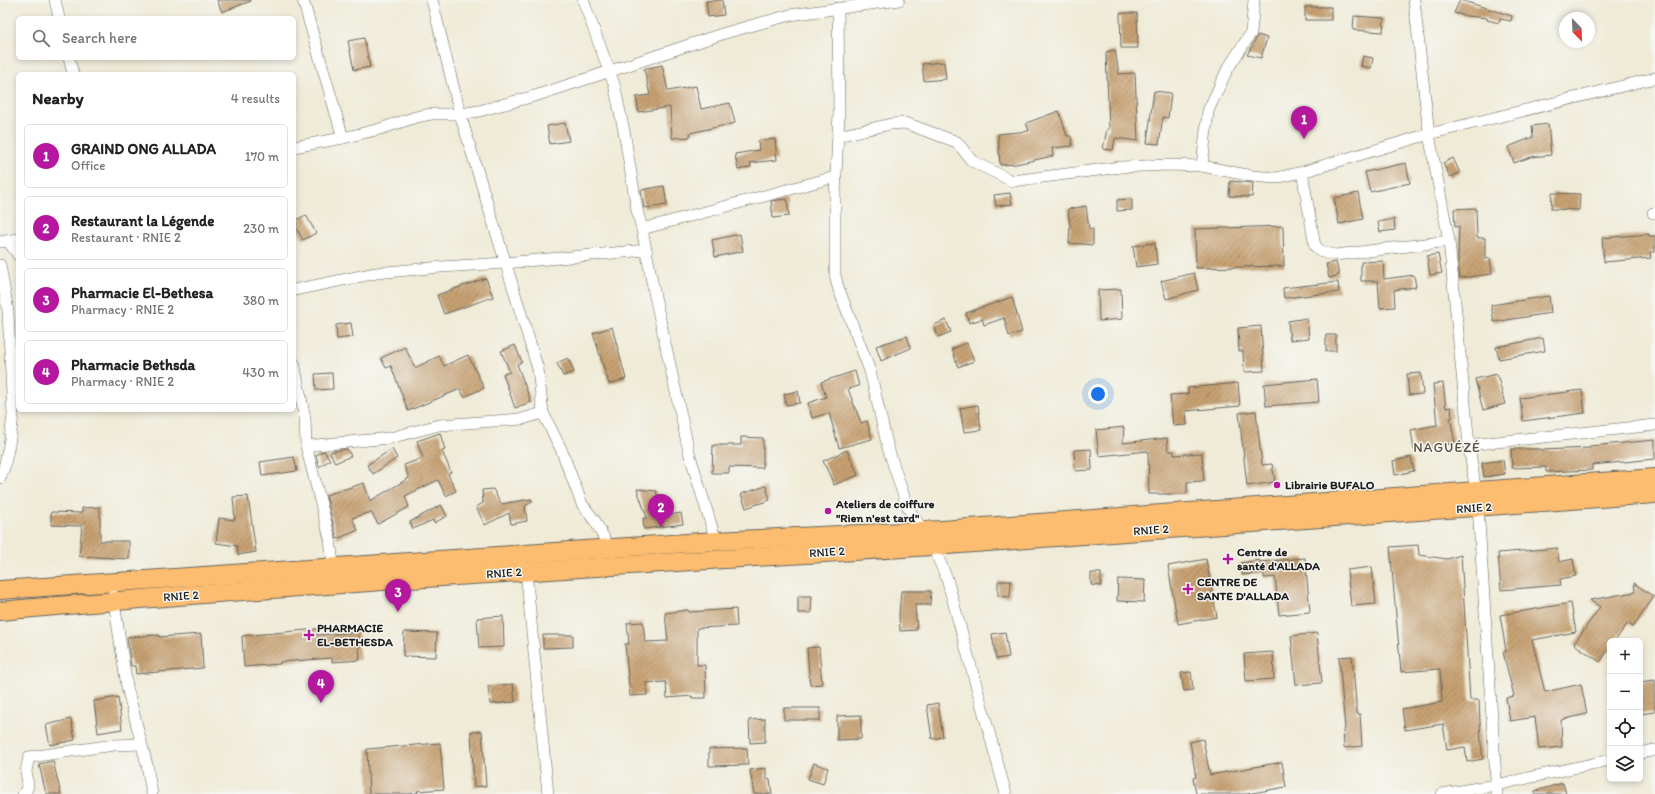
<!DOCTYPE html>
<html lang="en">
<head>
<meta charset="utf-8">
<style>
  :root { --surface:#fff; --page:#f6f6f6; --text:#222; --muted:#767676; --line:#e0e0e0; --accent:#b5179e }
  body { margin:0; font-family:Itim,sans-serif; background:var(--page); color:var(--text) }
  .controls { position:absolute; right:12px; bottom:12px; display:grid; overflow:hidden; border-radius:6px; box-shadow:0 2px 6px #0003 }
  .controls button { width:36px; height:36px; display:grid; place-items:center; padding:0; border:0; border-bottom:1px solid var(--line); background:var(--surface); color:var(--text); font:20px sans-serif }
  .compass { position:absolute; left:1559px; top:12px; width:36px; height:36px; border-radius:50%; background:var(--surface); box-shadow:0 2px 6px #0003; rotate:157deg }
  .you { position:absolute; left:1098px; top:394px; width:14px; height:14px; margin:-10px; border:3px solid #fff; border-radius:50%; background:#1a73e8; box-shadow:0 0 0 6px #1a73e833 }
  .badge { display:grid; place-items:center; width:26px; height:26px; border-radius:50%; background:var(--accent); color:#fff; font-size:13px; font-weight:700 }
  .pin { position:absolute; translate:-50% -33px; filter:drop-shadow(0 1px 2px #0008) }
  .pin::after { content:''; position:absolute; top:21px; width:14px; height:12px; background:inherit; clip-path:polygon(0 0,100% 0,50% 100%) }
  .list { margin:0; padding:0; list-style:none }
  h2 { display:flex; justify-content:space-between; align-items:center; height:52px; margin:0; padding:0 16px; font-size:17px }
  h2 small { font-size:13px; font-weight:400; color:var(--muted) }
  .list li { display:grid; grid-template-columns:26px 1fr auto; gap:12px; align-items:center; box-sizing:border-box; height:64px; margin:0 8px 8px; padding:0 8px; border:1px solid var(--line); border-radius:6px }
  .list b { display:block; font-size:15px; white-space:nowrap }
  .list p { margin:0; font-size:13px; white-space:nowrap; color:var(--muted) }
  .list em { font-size:13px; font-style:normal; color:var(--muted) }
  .icon { flex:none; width:22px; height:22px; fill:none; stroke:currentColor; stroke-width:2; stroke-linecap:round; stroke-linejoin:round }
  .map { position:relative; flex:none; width:1655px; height:794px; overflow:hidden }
  .search { position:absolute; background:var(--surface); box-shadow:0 2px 6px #0003; left:16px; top:16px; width:280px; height:44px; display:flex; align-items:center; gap:10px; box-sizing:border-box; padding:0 14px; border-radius:6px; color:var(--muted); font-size:15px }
  .panel { position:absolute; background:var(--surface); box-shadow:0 2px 6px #0003; left:16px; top:72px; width:280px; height:340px; border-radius:6px }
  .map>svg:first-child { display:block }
  .building { fill:url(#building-hatch) }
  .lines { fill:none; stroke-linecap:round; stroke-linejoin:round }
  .minor-casing { stroke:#66645d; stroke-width:12 }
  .trunk-casing { stroke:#66645d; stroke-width:20 }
  .minor { stroke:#fff; stroke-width:11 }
  .trunk { stroke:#fcbd6f; stroke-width:18 }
  .poi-dot { fill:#b5179e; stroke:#f6f6f2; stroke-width:1.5 }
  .labels { text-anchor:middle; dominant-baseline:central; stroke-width:3; stroke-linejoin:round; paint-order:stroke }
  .poi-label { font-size:12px; font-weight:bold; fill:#1c1c1c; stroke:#f6f6f2; text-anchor:start }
  .street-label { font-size:12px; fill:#1c1c1c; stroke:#f6f6f2 }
  .quarter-label { font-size:14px; letter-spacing:1px; fill:#584b3a; stroke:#f6f6f2 }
</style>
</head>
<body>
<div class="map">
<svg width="1655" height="794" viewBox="0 0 1655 794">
  <defs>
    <pattern id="building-hatch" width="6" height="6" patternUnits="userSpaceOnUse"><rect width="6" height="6" fill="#c7a172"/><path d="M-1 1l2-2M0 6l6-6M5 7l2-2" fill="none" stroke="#a1825d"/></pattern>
  </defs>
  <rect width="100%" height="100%" fill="#f6f6f2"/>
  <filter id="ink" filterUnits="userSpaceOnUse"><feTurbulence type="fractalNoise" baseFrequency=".025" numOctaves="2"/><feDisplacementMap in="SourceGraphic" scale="8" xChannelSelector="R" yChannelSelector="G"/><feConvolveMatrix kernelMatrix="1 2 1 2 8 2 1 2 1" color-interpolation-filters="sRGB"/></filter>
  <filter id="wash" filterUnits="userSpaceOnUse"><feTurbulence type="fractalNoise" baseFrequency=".012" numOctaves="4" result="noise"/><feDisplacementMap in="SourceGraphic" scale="16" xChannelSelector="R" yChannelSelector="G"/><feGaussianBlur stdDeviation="0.9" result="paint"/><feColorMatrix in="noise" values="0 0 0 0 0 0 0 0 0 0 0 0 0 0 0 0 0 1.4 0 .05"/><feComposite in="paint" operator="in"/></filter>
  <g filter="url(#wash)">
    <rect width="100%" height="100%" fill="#efebd7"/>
    <g id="blocks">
      <!-- building -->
      <g class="building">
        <path d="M217 0H251V1L222 12Z"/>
        <path d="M722 0 724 15 708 17 706 1Z"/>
        <path d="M1460 0 1512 16 1511 21 1500 19 1499 23 1487 20V18L1467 16 1454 13Z"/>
        <rect x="1305" y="7" width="26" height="13"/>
        <path d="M1120 13H1137L1138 48H1121Z"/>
        <path d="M1354 16 1384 18 1383 32 1353 30Z"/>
        <path d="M1258 35 1267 38 1261 58 1247 55Z"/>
        <path d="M364 38 370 67 354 70 348 41Z"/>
        <path d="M1115 50 1119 74 1135 73 1138 141 1115 138 1113 150 1103 149 1107 129H1109L1106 52Z"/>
        <path d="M1363 56 1373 58 1371 68 1361 66Z"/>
        <path d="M944 62 946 79 924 81 922 64Z"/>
        <path d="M662 65 668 91 696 86 701 109 730 103 735 123 690 133V137L672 138 670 107 639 112 636 97 650 95 644 69Z"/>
        <path d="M1154 91 1171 93 1168 118 1163 117 1159 144 1147 143Z"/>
        <path d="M1059 111 1067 136H1071L1072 146 1052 148 1053 156 1016 164 1000 165 998 134 1029 131 1026 123Z"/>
        <path d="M565 123 569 141 550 144 547 126Z"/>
        <path d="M1548 124 1551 155 1531 157 1514 163 1508 147 1533 137 1532 126Z"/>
        <path d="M775 139 777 160 750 163 751 167 738 170 735 154 759 150 758 141Z"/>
        <path d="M1453 158 1460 173 1450 177 1443 163Z"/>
        <path d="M1406 163 1410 183 1370 192 1365 172Z"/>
        <path d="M1230 181 1253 183 1252 197 1229 196Z"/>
        <path d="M664 186 667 205 644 208 641 190Z"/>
        <path d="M1010 193 1012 204 996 206 994 195Z"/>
        <path d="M1358 193 1363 219 1339 224 1334 198Z"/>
        <path d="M1552 193 1580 194 1579 210 1551 209Z"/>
        <path d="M787 199 789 216 773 218 771 201Z"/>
        <path d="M1132 199V210L1117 211V200Z"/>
        <path d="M1086 206 1089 229H1093V245L1069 243 1070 225 1068 209Z"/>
        <path d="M1476 208 1477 238H1485V259L1490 258 1492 274 1460 278 1458 263 1459 226 1455 227 1454 209Z"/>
        <path d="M306 215 316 233 303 240 294 224V221Z"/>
        <path d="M1394 219 1395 230 1380 232 1378 222Z"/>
        <path d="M1283 226 1284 266 1196 268 1195 229Z"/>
        <path d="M740 234 743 251 715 257 712 240Z"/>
        <path d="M1649 234V236H1655V252H1650L1651 258 1604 262 1602 238Z"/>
        <path d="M1155 243 1157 264 1136 267 1133 246Z"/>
        <path d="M1438 254 1442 273 1430 275 1427 256Z"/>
        <path d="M1383 261 1384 279 1414 275 1416 287 1394 290 1395 307 1380 308 1378 281H1361V262Z"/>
        <path d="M1336 262 1339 275 1329 278 1326 264Z"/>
        <path d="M1194 273 1198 290 1166 299 1161 281Z"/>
        <path d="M486 278 493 297 444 314 437 295Z"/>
        <path d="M1338 282 1339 292 1284 298 1283 288Z"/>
        <path d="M1121 289 1122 319 1099 321 1098 290Z"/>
        <path d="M1549 296 1551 313 1494 322 1491 305Z"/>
        <path d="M1012 297 1022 332 1009 336 1004 318 984 325 982 319 969 323 966 313Z"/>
        <path d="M1307 318 1309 338 1290 340 1288 321Z"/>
        <path d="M946 320 951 332 938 337 934 325Z"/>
        <path d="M351 323 353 337 337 339 336 325Z"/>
        <path d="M1261 326 1264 371 1244 372 1243 351H1239L1238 328Z"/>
        <path d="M612 327 626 379 609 384 593 333Z"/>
        <rect x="1326" y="335" width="10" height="16"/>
        <path d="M907 336 911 348 881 361 876 346Z"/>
        <path d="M1543 338 1545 351 1499 359 1496 347Z"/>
        <path d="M967 343 974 361 958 367 952 349Z"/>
        <path d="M515 345 522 362 517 364 531 402 515 408 503 374 510 372 501 351Z"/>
        <path d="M405 347 415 368 439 356 444 366 468 355 484 388 464 397 460 389 408 411 391 366 386 368 381 358Z"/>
        <path d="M568 358 574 372 563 376 557 363Z"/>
        <path d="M855 371 859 386 848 389 861 423 867 421 872 439 839 448 829 413 812 418 808 403 826 397 821 382Z"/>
        <path d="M332 373 333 389 316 390 315 374Z"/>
        <path d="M1421 373 1423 394 1409 395 1407 374Z"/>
        <path d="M1497 374 1505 404 1483 410 1475 379Z"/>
        <path d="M1317 379 1319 402 1266 406 1264 384Z"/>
        <path d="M1238 383 1240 406 1186 411 1187 425 1173 426 1170 395 1188 394V388Z"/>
        <path d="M1443 383 1446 408 1451 407 1452 418H1450L1455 443 1414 450 1411 430 1437 425 1433 384Z"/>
        <path d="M1582 390 1585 413 1523 421 1520 398Z"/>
        <path d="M798 391 800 403 786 405 784 394Z"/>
        <path d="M978 405 981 430 964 432 960 408Z"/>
        <path d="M1256 411 1262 465 1272 464 1275 482 1247 486 1239 413Z"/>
        <path d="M1124 427 1123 443 1167 438 1168 451H1174V455L1202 453 1204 481 1187 482V494H1149L1148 451 1099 456 1096 430Z"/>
        <path d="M440 433 445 450 442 451 451 472 448 474 456 491 446 496 438 480 405 496 409 507 378 524 371 512 352 518 358 530 337 539 326 495 364 483 370 501 409 478 404 465 423 458 417 441Z"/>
        <path d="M741 437 763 438V468L729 467V473H712L713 445H741Z"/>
        <path d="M1655 440V459L1592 465V470L1546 472V467L1512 468 1511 449H1540L1541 450 1590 448V446Z"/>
        <path d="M347 449 351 456 335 463 330 452Z"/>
        <path d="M392 449 397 458 373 474 367 465Z"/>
        <path d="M1091 449 1092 470 1075 471 1074 450Z"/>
        <path d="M847 450 858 475 834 485 823 461Z"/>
        <path d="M324 451 330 460 319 467 316 455Z"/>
        <path d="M294 457 297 471 262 476 260 462Z"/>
        <path d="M1411 457 1414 471 1395 475 1393 461Z"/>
        <path d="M1503 460 1505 474 1484 477 1482 463Z"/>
        <path d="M766 486 770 500 746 508 741 494Z"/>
        <path d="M493 489 501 504 531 499 532 502 525 506 527 521 511 524 509 513 485 525 476 507 483 503 482 490Z"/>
        <path d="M637 489 656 491 664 516 681 513 683 524 644 529 643 518H647Z"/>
        <path d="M248 496 256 552 238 555 237 546 216 543 219 518 235 520 233 497Z"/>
        <path d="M441 505 447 516 434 523 433 520 413 529 410 522Z"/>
        <path d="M100 507V541H129V559L79 556 82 526 51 525V512L82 513V508Z"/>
        <path d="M1418 545 1419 555 1447 559 1461 555 1470 700H1479L1481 744 1483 759 1467 762 1465 747 1447 750 1443 724 1405 730 1402 709 1442 702 1440 669 1401 672 1390 547Z"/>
        <path d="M1557 548 1559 562 1573 559 1576 576 1560 579 1561 585 1501 590 1498 553Z"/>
        <path d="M1305 558 1310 612 1279 615 1275 577 1264 578V573L1242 575 1241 563 1259 560 1260 562Z"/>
        <path d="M1206 559 1217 617 1178 624 1168 566Z"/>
        <path d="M1372 567 1376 604 1351 606 1347 570Z"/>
        <path d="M1091 573H1101V586L1091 585Z"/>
        <path d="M1118 579 1145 580 1144 602 1117 601Z"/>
        <path d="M998 581H1011L1010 597 998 596Z"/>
        <path d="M1634 583 1654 597 1633 627 1628 623 1615 641H1610V648L1600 662 1574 644 1600 607 1590 600 1635 592Z"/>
        <path d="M901 591H931L930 605H915L917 630 900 631 899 615Z"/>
        <path d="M798 596H812L811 613H798Z"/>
        <path d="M1571 603 1576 632 1532 640 1545 692 1581 684 1587 714 1561 720 1562 747 1539 749 1535 717 1510 721 1506 698 1514 696 1503 652 1506 651 1500 615Z"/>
        <path d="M736 609 737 626 697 628V665H705L706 698H692V696L667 698 666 682 646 683 647 695 630 696 625 644H629L627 623 643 622 645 642 668 641 665 613 688 610 689 612Z"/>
        <path d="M503 616 504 647 479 648 477 618Z"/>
        <path d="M317 629V635L358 632 360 660 332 662V658L280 662V664L244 667 242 636Z"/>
        <path d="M404 632 437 633 436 657 403 656Z"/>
        <path d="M1005 632 1009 657 996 659 992 634Z"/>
        <path d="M1317 633 1322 683 1296 685 1291 636Z"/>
        <path d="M201 634 203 668 136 674 135 666H131L127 637 159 635V637Z"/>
        <path d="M543 635H573V647L543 648Z"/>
        <path d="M819 647 822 684 810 685 807 648Z"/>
        <path d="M1273 652 1274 679 1246 681 1244 654Z"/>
        <path d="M1352 656 1357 714H1360L1362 746 1344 748 1343 729H1345L1339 657Z"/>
        <path d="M1191 672 1193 690 1184 691 1181 673Z"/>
        <path d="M1655 680V712L1640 714V682Z"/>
        <path d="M513 684 515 702 490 704 488 686Z"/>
        <path d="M118 697 122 729 98 733 94 701Z"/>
        <path d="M938 703 943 737 932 739 927 705Z"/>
        <rect x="784" y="708" width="36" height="12"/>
        <path d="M861 715V739L837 740V716Z"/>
        <path d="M71 719 75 740 50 745 46 725Z"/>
        <path d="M765 719V742L750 743 749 720Z"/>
        <path d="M482 731 486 786 474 787 471 732Z"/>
        <path d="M1203 739 1210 775 1282 762 1286 787 1247 794H1196L1193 778 1196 777 1190 742Z"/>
        <path d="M440 743 444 789 417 791 418 793 408 794H369L367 749Z"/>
        <path d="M747 748 748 765 709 766V749Z"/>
        <path d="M53 761 61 794H46L39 764Z"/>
        <path d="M814 763 828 768 823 784 808 779Z"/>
        <path d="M766 768V779H770L772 794H754L750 770Z"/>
        <path d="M1563 783 1566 794H1535V791Z"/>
      </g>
    </g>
  </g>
  <g filter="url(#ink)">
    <use href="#blocks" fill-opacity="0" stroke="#66645d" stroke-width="1"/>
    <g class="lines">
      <defs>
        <g id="minor">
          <path d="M55 0 59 18"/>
          <path d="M303 0 343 138"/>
          <path d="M583 0 614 84 624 131 637 210 642 229 654 292 689 452 716 541"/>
          <path d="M1414 0 1429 134 1449 241 1469 445 1478 507 1497 794"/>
          <path d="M838 8 839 113 835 195V275L838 287 870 371 888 448 907 506 933 546 947 579 1006 794"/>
          <path d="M69 58 73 74"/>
          <path d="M838 136 891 124 905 123 957 142 972 161 1012 181 1121 167 1167 165 1202 166 1252 176 1276 178 1302 172 1429 134 1655 78"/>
          <path d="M294 147 343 138 380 129 416 117 431 114H460L479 111 538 95 725 33 790 15 899 0"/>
          <path d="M1202 166 1208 111 1227 70 1251 33 1254 0"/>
          <path d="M1302 172 1315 246C1322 253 1327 254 1336 255L1449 241"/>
          <path d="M1653 213H1655"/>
          <path d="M642 229 835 177"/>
          <path d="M8 241 18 255"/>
          <path d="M0 242 18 239"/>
          <path d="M0 265 8 311 13 416 9 445 4 468 0 478"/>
          <path d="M294 290 376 273 441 267 505 263 646 250"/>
          <path d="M294 363 305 418 306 446 330 539 334 572"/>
          <path d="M543 413 561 449 582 504 595 521 610 549"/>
          <path d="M1469 445 1655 425"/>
          <path d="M306 446 390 438 439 425 522 419 543 413 538 369 460 114 432 0"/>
          <path d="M526 571 548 794"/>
          <path d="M113 595 127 687 147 765 152 794"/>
          <path d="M1640 753 1655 750"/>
          <path d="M23 794 26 792 28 786 26 771 29 757 114 745 141 744"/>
          <path d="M1442 794 1496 785 1610 760"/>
        </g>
        <g id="trunk">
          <path d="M0 590 716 541 942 530 1655 478"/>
          <path d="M0 611C310 583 621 566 932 546 1173 530 1414 512 1655 494"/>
        </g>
      </defs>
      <!-- minor casing -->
      <use href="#minor" class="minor-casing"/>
      <!-- trunk casing -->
      <use href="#trunk" class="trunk-casing"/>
      <!-- minor -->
      <use href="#minor" class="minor"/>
      <!-- trunk -->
      <use href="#trunk" class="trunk"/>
    </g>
  </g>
  <!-- markers -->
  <g class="poi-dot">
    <circle cx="1277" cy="485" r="4"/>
    <circle cx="828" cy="511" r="4"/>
    <path d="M1226 553h4v4h4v4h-4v4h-4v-4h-4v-4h4z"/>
    <path d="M1186 583h4v4h4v4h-4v4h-4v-4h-4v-4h4z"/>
    <path d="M307 629h4v4h4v4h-4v4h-4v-4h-4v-4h4z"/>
  </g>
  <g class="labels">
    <!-- poi labels -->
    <g class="poi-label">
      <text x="1285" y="485">Librairie BUFALO</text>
      <text x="836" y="504">Ateliers de coiffure<tspan x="836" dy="14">"Rien n'est tard"</tspan></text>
      <text x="1237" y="552">Centre de<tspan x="1237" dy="14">santé d'ALLADA</tspan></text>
      <text x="1197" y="582">CENTRE DE<tspan x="1197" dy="14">SANTE D'ALLADA</tspan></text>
      <text x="317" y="628">PHARMACIE<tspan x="317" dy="14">EL-BETHESDA</tspan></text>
    </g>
    <!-- street labels -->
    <g class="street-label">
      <text transform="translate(1474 508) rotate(-4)">RNIE 2</text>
      <text transform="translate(1151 530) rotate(-4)">RNIE 2</text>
      <text transform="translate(827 552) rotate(-4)">RNIE 2</text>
      <text transform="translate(504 573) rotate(-4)">RNIE 2</text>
      <text transform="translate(181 596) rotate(-4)">RNIE 2</text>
    </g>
    <!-- quarter labels -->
    <g class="quarter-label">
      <text x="1447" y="447">NAGUÉZÉ</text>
    </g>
  </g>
</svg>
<div class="controls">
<button>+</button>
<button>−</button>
<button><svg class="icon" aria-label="locate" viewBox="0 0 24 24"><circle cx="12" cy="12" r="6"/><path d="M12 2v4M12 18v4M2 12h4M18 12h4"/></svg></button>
<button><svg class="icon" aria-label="layers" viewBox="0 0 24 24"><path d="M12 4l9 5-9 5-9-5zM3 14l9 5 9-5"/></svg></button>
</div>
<svg class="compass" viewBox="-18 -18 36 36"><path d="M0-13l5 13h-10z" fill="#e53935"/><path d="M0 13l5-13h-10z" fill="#767676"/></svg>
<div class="you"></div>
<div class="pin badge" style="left:1304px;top:139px">1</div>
<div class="pin badge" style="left:661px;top:527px">2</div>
<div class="pin badge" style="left:398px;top:612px">3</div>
<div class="pin badge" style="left:321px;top:703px">4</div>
<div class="search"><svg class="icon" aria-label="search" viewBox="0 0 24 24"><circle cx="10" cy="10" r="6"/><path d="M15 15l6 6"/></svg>Search here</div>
<section class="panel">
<h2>Nearby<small>4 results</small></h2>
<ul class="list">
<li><span class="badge">1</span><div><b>GRAIND ONG ALLADA</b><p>Office</p></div><em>170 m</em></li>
<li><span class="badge">2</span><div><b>Restaurant la Légende</b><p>Restaurant · RNIE 2</p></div><em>230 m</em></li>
<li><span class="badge">3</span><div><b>Pharmacie El-Bethesa</b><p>Pharmacy · RNIE 2</p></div><em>380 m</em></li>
<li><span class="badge">4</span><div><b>Pharmacie Bethsda</b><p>Pharmacy · RNIE 2</p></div><em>430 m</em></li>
</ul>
</section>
</div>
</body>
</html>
